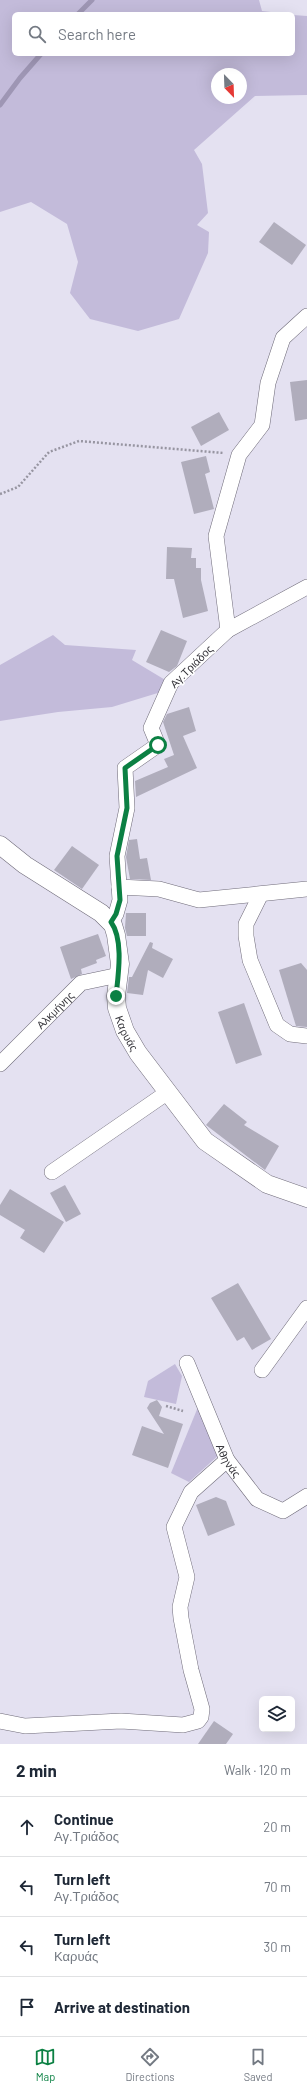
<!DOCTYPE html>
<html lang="en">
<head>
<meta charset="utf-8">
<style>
  :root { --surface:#fff; --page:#f6f6f7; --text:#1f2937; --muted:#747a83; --line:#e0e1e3; --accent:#0b8043 }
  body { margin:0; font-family:Barlow,sans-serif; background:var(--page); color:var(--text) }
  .controls { position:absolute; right:12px; bottom:12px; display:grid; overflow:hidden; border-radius:6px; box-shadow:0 4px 16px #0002 }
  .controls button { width:36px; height:36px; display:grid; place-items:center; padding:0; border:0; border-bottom:1px solid var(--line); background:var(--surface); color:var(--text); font:20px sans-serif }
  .compass { position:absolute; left:211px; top:68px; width:36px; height:36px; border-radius:50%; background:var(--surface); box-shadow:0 4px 16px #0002; rotate:157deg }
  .stop { position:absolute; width:12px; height:12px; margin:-9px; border:3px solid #0b8043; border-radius:50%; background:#fff }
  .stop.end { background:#0b8043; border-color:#fff; box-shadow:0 1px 4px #0008 }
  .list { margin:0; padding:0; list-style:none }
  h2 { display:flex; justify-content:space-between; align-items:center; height:52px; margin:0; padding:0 16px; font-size:17px }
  h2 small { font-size:13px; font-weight:400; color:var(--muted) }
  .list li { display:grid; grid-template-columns:26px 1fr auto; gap:12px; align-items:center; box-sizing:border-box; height:60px; padding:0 16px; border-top:1px solid var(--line) }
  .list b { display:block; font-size:15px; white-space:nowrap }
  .list p { margin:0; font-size:13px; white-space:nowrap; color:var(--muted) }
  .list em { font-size:13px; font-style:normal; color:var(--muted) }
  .icon { flex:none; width:22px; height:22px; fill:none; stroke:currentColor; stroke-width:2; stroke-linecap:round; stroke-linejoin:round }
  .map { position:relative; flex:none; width:307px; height:1744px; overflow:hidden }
  .search { position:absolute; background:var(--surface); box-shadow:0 4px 16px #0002; left:12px; right:12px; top:12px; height:44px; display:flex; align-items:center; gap:10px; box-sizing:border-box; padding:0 14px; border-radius:6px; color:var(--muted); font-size:15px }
  .sheet { height:292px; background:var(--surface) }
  nav { display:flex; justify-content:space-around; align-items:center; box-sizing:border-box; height:56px; border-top:1px solid var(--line); background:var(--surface); font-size:11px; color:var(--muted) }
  nav a { display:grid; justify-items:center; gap:2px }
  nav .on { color:var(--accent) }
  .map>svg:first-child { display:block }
  .green { fill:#c3bbda; fill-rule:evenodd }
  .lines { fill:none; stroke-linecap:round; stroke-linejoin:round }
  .stream { stroke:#9e96b4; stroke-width:5 }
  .building { fill:#b0adbc }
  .minor-casing { stroke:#6f6b79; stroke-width:16 }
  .tertiary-casing { stroke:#6f6b79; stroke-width:19 }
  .path { stroke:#9795a1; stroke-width:2.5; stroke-dasharray:2 2; stroke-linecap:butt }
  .minor { stroke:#fff; stroke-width:15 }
  .tertiary { stroke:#fff; stroke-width:18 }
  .route { stroke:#0b8043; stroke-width:5 }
  .labels { text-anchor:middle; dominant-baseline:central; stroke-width:3; stroke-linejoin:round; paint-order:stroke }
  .street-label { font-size:11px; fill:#35343a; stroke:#fff }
</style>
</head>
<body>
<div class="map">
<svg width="307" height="1744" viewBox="0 0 307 1744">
  <rect width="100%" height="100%" fill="#e4e1f1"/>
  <!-- green -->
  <g class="green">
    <path d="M0 0H259L262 11 289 14H14V54H293V15L307 16V95L255 96 194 150 202 164 208 213 197 225 209 232 208 253 179 319 138 331 90 319 70 293 78 262 67 224 31 202 0 212ZM217 74H241V98H217Z"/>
    <path d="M53 635 65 645 136 650 132 660 167 681 161 692 112 707 58 712 0 721V665Z"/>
    <path d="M175 1364 182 1376 176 1404 144 1397 148 1381Z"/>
    <path d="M198 1407 221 1453 189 1482 171 1473Z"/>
  </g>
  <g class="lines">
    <!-- stream -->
    <g class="stream">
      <path d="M78 14 92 0"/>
      <path d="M0 105 20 78 41 54"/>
    </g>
  </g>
  <!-- building -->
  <g class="building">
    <path d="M274 222 306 245 292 265 259 242Z"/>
    <path d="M307 380V419L295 421 290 382Z"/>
    <path d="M219 412 229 430 201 446 191 427Z"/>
    <path d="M206 456 210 472 205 474 214 509 194 514 181 462Z"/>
    <path d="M167 547 192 548 191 558H196V568H201V580L208 611 183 618 174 579H166Z"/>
    <path d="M161 630 187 641 177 666 169 672 146 662Z"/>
    <path d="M189 707 196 731 183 736 197 768 136 797 135 781 168 767 164 759 174 755 163 722 167 714Z"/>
    <path d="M137 839 140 859 147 858 151 880 130 879 126 857 129 840Z"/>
    <path d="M72 846 99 865 82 889 54 870Z"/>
    <path d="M126 913H146V936H127L125 928Z"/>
    <path d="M98 934 106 956 96 960 97 963 81 969 82 974 71 979 60 947Z"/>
    <path d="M150 942 153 943 152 948 173 959 163 978 148 970 143 995 127 993 129 977H132Z"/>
    <path d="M301 963 307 970V1027L296 1026 279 970Z"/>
    <path d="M244 1003 262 1055 236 1064 218 1012Z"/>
    <path d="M224 1104 247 1122 244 1125 279 1146 265 1170 206 1125Z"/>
    <path d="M65 1185 81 1214 66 1222 50 1193Z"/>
    <path d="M10 1189 64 1222 44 1253 20 1238 25 1230 0 1215V1205Z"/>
    <path d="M238 1283 271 1339 252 1350 244 1337 237 1341 211 1298Z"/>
    <path d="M157 1400 162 1407 159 1416 183 1424 168 1468 132 1455 142 1426 164 1434 147 1408 150 1403Z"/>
    <path d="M216 1497 226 1501 235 1525 208 1536 196 1505Z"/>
    <path d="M214 1721 233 1734 226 1744H198Z"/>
  </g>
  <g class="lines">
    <defs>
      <g id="minor">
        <path d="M228 630 216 536 239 455 262 425 268 383 283 338 307 316"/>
        <path d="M119 887 159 889 199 900 307 889"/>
        <path d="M261 894 246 924V936L250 960 277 1025 290 1034 307 1036"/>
        <path d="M111 922 116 914 120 900 117 856 127 808 125 768 158 745 151 728 171 683 228 630 307 587"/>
        <path id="s1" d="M0 1064 81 983 119 975"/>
        <path d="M52 1172 168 1092"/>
        <path id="s2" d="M187 1363 227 1460 257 1499 283 1511 307 1496"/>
        <path d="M262 1370 307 1308"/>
        <path d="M0 1721 25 1726 121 1721 183 1725 198 1721 201 1717 202 1709 191 1670 181 1618 180 1607 187 1577 174 1527 191 1492 227 1460"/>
      </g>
      <g id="tertiary">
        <path id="s3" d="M0 845 25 865 101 913 113 925 116 935 120 964 116 996 117 1008 125 1031 138 1053 205 1141 267 1184 307 1198"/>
      </g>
    </defs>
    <!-- minor casing -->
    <use href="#minor" class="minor-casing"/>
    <!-- tertiary casing -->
    <use href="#tertiary" class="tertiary-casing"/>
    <!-- path -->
    <g class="path">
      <path d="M0 494 18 487 49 452 79 441 224 453"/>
      <path d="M166 1406 183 1411"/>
    </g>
    <!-- minor -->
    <use href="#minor" class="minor"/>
    <!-- tertiary -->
    <use href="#tertiary" class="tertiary"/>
  </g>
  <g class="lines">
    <!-- route -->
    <path class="route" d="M116 996C118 976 124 940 111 922L116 914 120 900 117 856 127 808 125 768 158 745"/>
  </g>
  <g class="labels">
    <!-- street labels -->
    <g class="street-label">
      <text transform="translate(191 666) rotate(-45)">Αγ.Τριάδος</text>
      <text stroke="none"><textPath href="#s1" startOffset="77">Αλκμήνης</textPath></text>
      <text stroke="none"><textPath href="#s3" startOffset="250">Καρυάς</textPath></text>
      <text stroke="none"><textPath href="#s2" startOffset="106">Αθηνάς</textPath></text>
    </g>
  </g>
</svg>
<div class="controls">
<button><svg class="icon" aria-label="layers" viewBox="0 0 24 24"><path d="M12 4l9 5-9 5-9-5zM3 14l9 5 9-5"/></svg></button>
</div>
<svg class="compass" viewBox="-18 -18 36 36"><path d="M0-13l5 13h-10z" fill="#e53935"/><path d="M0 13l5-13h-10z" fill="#747a83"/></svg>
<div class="stop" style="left:158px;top:745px"></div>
<div class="stop end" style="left:116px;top:996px"></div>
<div class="search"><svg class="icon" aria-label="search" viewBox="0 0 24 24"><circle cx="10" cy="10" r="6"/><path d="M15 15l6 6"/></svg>Search here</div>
</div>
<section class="sheet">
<h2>2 min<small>Walk · 120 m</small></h2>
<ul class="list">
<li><svg class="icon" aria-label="ahead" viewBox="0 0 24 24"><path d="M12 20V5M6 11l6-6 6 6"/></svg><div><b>Continue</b><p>Αγ.Τριάδος</p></div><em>20 m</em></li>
<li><svg class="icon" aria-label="left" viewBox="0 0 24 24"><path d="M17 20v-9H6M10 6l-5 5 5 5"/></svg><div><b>Turn left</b><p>Αγ.Τριάδος</p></div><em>70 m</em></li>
<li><svg class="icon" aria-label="left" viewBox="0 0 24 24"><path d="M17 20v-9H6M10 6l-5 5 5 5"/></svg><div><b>Turn left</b><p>Καρυάς</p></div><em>30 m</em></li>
<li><svg class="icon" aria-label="arrive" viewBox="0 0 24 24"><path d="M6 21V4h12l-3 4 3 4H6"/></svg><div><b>Arrive at destination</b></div></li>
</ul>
</section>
<nav>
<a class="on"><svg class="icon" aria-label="map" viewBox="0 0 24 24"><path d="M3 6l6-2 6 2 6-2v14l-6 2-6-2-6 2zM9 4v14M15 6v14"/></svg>Map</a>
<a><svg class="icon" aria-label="directions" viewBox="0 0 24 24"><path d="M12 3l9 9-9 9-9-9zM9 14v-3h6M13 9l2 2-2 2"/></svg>Directions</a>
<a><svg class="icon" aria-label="saved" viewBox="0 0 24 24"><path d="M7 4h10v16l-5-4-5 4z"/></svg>Saved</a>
</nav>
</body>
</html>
